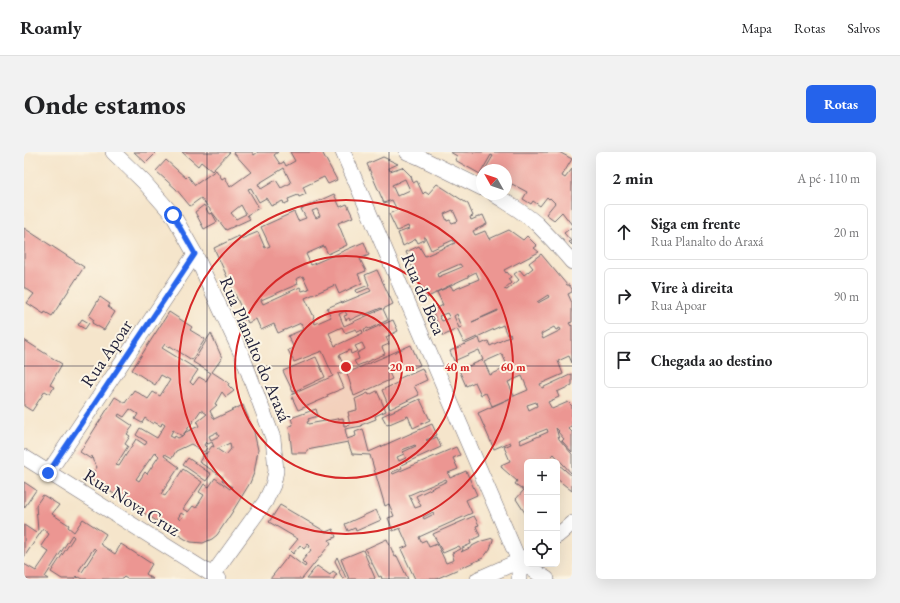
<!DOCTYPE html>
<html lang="pt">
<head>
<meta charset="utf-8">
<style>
  :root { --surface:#fff; --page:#f2f2f2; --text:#202124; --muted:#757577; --line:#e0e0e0; --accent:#2563eb }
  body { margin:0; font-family:"EB Garamond",serif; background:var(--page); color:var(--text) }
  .controls { position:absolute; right:12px; bottom:12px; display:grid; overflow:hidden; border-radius:6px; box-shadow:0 4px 16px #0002 }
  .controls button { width:36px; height:36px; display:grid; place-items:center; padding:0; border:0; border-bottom:1px solid var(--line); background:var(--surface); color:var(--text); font:20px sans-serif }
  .compass { position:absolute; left:452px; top:12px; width:36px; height:36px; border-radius:50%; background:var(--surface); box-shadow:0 4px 16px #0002; rotate:310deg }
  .stop { position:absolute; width:12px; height:12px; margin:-9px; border:3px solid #2563eb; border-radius:50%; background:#fff }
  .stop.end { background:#2563eb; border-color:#fff; box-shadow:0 1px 4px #0008 }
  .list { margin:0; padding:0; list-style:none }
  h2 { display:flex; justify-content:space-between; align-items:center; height:52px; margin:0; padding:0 16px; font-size:17px }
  h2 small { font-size:13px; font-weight:400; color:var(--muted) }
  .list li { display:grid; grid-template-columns:26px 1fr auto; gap:12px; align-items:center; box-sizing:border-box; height:56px; margin:0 8px 8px; padding:0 8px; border:1px solid var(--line); border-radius:6px }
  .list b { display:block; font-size:15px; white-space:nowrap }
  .list p { margin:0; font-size:13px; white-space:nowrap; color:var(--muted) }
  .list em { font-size:13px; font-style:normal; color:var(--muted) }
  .icon { flex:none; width:22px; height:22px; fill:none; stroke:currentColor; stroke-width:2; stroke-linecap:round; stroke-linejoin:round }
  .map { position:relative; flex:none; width:548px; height:427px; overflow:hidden; border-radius:6px }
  header { display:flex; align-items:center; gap:24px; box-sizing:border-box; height:56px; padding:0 20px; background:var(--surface); border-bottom:1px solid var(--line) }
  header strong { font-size:19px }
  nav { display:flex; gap:22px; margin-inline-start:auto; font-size:14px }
  .intro { display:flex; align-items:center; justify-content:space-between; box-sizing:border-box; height:96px; padding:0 24px }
  h1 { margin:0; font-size:28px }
  .button { padding:10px 18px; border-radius:6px; background:var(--accent); color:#fff; font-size:14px; font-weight:700 }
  main { display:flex; gap:24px; padding:0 24px }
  aside { flex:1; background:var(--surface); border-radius:6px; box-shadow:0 4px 16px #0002 }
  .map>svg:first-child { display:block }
  .building { fill:#ec9692; fill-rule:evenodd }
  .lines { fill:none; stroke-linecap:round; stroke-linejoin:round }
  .street-casing { stroke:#6c666d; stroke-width:16 }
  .street { stroke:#fff; stroke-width:15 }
  .route { stroke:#2563eb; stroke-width:5 }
  .grid { fill:none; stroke:#22223b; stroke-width:1; stroke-opacity:0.55 }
  .ring { fill:none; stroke:#d62828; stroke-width:2 }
  .labels { text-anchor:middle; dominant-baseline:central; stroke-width:4; stroke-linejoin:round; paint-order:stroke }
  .street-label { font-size:18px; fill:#22223b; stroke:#fcf5e5 }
  .centre { fill:#d62828; stroke:#fcf5e5; stroke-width:2 }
  .ring-label { font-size:12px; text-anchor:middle; font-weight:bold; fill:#d62828; stroke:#fcf5e5; stroke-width:4; stroke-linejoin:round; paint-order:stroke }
</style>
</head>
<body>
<header>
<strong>Roamly</strong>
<nav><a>Mapa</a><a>Rotas</a><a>Salvos</a></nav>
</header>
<div class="intro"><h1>Onde estamos</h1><a class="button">Rotas</a></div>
<main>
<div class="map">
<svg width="548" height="427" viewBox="0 0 548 427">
  <rect width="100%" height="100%" fill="#fcf5e5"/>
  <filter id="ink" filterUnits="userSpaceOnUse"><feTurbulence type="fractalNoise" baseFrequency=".025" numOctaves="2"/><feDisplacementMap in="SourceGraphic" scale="8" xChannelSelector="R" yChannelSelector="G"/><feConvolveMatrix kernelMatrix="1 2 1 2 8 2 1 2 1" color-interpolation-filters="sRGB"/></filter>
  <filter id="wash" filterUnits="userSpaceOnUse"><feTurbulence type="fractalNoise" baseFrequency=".012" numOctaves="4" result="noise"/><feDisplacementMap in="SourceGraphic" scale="16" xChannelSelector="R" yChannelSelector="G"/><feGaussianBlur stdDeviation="0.9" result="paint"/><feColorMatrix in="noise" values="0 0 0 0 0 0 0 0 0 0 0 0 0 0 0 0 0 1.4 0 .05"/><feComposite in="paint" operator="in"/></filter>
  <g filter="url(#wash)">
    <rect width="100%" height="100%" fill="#f5e5cb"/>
    <g id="blocks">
      <!-- building -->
      <g class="building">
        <path d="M110 0H129L131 2 122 11Z"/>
        <path d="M158 0H206L188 19 177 10 174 14Z"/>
        <path d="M209 0H228L230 3 234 0H254L250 3 256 12 260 10 262 14 271 9 266 0H298L313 28 304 32 300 25 279 35 282 42 275 45 274 43 264 47 265 50 260 52 259 49 247 54 242 46 235 50 227 36 224 37 235 56 223 63 226 67 202 78 177 46 166 54 152 37 132 19 142 8 162 26 164 24 171 33 192 18 198 27 201 25 206 35 227 20ZM260 16 267 31 257 36 252 28 237 37 234 32ZM217 53 222 62 212 67 207 61Z"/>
        <path d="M426 0H535L548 7 538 24 541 26 548 17V73L538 60 530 68 522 62 531 51 526 46 525 47 523 45 516 54 509 49 507 52 499 47 503 40 488 32 485 37 482 35V18H466L462 16 469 4 467 3 456 22 431 8 433 4Z"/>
        <path d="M359 5 374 12 365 16 366 19 378 15 387 24 389 31 393 29 399 42 401 40 404 42 413 32 421 37 444 52 449 64 446 65 447 68 459 63 463 72 449 79 451 83 461 79 465 87 485 78 499 88 503 84 513 94 510 96 515 100 480 118 482 121 483 120 487 125 484 127 487 131 480 137 483 138 495 128 490 122 496 118 500 123 509 116 505 111 517 102 543 133H545L548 137V140L544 142 548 151V170L545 171 547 174 548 173V211L545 204 534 209 539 222 516 232 518 236 548 222V233L533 240 535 245 524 250 528 257 544 250 548 254V275L547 274 544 276 548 280V300L538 289 540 287 534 280 535 279 532 276 535 287 548 302V322L530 302 526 306 531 310H503V364L492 347 500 338 491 332 493 329 478 316 477 313 486 309 480 295 487 292 486 290 470 297 454 261 487 246 468 254 462 241 457 243 451 230 442 234 435 218 459 208 455 198 430 209 426 199 455 186 457 192 464 189 466 194 487 184 486 182 483 183 479 173 440 191 433 177 419 184 408 159 419 153 413 140 427 134 429 138 455 127 452 120 444 124V125L412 140V141L402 146 382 100 395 94 401 104 431 91 429 88 407 98 401 85H400V88L394 91 392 87 379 94 374 81 385 77 384 74 373 79 365 62 373 58 368 48 360 51 343 12ZM381 27 386 38 373 44 368 33ZM429 58 434 69 428 71 426 68 423 69 420 62ZM436 112 438 115 414 125 413 122ZM524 143 525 145 514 151 513 150ZM474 158V159L448 170ZM423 161 426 166 418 169 415 164ZM433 162 438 175 435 176 430 164ZM530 175 532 178 536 176 537 178 519 187 517 182ZM478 202 484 215 466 223 460 210ZM498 224 504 238 490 244 484 230ZM512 250 513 254 505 258 503 253ZM523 277 524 280 497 292 495 288Z"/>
        <path d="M310 42 316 55 323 52 329 65 314 71 323 93 304 102 300 94 282 102 287 113 340 90 345 103 336 107 342 119 334 122 338 131 315 142 311 133 281 146 290 165 289 166 291 172 307 165 303 156 317 150 318 151 347 139 345 136 333 141 332 138 345 133 341 123 353 118 369 152 359 157 364 168 345 177 344 176 340 177 341 180 369 168 374 179 362 185 365 192 358 195 361 202 333 214 330 209 335 207 333 201 341 197 338 191 331 194 334 199 327 202 326 198 315 203 322 219 314 222 320 236 303 243 304 245 274 258 267 243 309 224 298 199 270 210 264 198 270 196 264 184 280 177 277 171 254 181 250 172 237 178 232 167 224 171 190 96 215 84 217 87 234 80 241 96 246 94 237 75 270 60 274 69 282 66 277 57ZM293 57 296 64 292 66 288 59ZM279 124 285 137 278 139 276 135 239 152 237 148 274 132 272 127ZM357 156 358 157 320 174 315 162 321 159 323 163 320 164 322 168 325 166 326 168 339 162 340 163ZM318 175 321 181 332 177 334 180 338 178 339 181 311 194 305 181Z"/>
        <path d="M180 53 185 62 188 61 193 70 180 77 171 60Z"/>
        <path d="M548 75V93L545 90 547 89 540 81Z"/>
        <path d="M0 76 60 115 28 164 21 160 20 162 3 151 10 142 0 135Z"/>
        <path d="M76 145 86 152 84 155 91 160 80 178 68 171 70 168 65 164Z"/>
        <path d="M145 160 168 175 166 178 181 187 168 208 146 194 145 195 141 192 138 196 174 218 166 230 169 233 175 225 182 229 187 221 169 210 187 181 198 206 188 220 205 231 204 233 210 239 202 245 198 240 191 252 193 253 186 259 190 267 219 253 230 280 234 298 230 321 226 331 207 362 193 383 188 387 179 391 167 390 161 387 68 328 66 326 73 315 69 309 68 304 67 307 56 300 91 245 101 251 110 238 124 247 129 240 136 244 146 228 137 223 131 233 108 218ZM106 257 114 262 111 267 118 271 121 266 129 272 130 270 137 274 138 271 141 273 133 286 116 276 112 283 123 290 121 293 112 287 95 314 92 313 104 294 101 292 106 284 103 282 109 274 94 264 95 262 100 265ZM177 258 183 262 173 270 175 274 162 280 158 284 154 286 151 284 150 286 146 284 149 278 158 284 165 275ZM193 280 195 284 187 288 185 284ZM182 290 184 292 188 290 190 295 188 294 182 302 181 301 175 310 199 325 198 328 208 335 206 337 191 326 185 335 180 332 175 340 180 343 172 356 169 354 164 360 159 357 178 330 159 317 141 344 137 342 155 315 140 304 141 302 148 306 152 299 167 292 180 300 183 296 180 293ZM206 291 207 297 202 303 193 297ZM131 300 135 304 123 322 121 320 115 329 112 327ZM157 361 160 363 156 368 154 366Z"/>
        <path d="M58 167 65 171 61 177 54 173Z"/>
        <path d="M0 188 38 212 26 233 30 235 26 242 21 239 8 259 0 254Z"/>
        <path d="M387 193 396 213 382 219 379 215 375 217 372 212 364 215 363 216 368 227 330 244 323 221Z"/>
        <path d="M292 205 301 225 269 240 259 219Z"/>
        <path d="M398 216 403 228 390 234 395 243 366 257 358 238 375 230 374 227Z"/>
        <path d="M353 239 362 259 351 264 352 267 337 273 338 274 321 277 324 290 283 298V301H268L265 274 269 273 267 266 292 257 294 264 284 267 285 269 283 270 284 272 319 266 320 274 326 273 324 264H325L324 260 333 258 332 251 331 247 344 241 345 243Z"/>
        <path d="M396 247 406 268 389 276 384 264 363 273 358 264Z"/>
        <path d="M408 272 413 283 402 288 403 289 413 285 417 295 377 313 378 316 368 320 369 322 432 295 436 303 429 306 434 317 424 321 426 326 442 319 453 343 442 348 448 361 395 385 397 390 402 388 405 395 413 392 422 411 430 408 428 401 437 397 435 394 419 401 409 382 450 364 455 373 452 374 456 384 446 389 447 392 438 396 439 398 437 400 448 395V394L458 389 469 386V388L466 397 459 406 412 427H391L377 397 384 394 376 376 369 379 364 366 370 364 365 352 361 354 346 303 328 302 323 287 332 284 331 280 339 277 345 300ZM391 293 392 294 379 300 382 306 375 309 373 305 380 302 378 298ZM422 327 423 329 392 344 397 354 391 356 385 343ZM409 360 410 362 400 367 399 365Z"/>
        <path d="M164 306 187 322 182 329 159 313Z"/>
        <path d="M533 311 548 324V339L533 327Z"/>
        <path d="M0 330 12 338 0 356Z"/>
        <path d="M19 343 35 353 28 362 45 373 44 375 50 380 59 367 82 382 76 392 91 402 97 392 128 412 122 422 129 427H103L100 425 98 427H59L55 425 54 426 52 424 50 427H38L27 420 50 385 48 383 21 425 24 427H0V412L12 419 25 400 17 394 25 382 19 377 0 405V373L12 381 14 379 12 353ZM70 396 72 398 58 420 55 418Z"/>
        <path d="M256 353 302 380 309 377 312 385 305 388 307 391 278 427H246L265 403 281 415 282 413 278 409 287 398 285 396 286 394 284 392 280 397 276 393 269 402 265 398 274 387 245 370Z"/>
        <path d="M352 358 357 368 332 379 331 376 324 379 321 372Z"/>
        <path d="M363 387 371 405 373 404 384 427H358L357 424 355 425 341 397Z"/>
        <path d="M339 398 351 426 350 427H325L317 407Z"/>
        <path d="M313 405 322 426 319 427 315 420 316 419 311 409Z"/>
        <path d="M293 414 306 423 309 419 313 422 310 426V427H282Z"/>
      </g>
    </g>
  </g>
  <g filter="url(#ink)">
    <use href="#blocks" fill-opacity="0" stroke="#6c666d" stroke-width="1"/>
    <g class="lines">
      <defs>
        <g id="street">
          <path d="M89 0 120 30 149 63 171 102 218 203 249 286 252 319 249 333 241 350 189 422"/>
          <path d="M319 0 495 409V427"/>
          <path d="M383 0 395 5 458 36"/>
          <path d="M470 42C485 52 501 61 514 73 526 85 537 97 548 110"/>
          <path d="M0 305 195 427"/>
          <path d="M24 321 171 102"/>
          <path d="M533 384 539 379 548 371"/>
          <path d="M495 409 523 427"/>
          <path d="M454 427 495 409 502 405"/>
        </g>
      </defs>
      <!-- street casing -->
      <use href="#street" class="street-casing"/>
      <!-- street -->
      <use href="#street" class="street"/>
    </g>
  </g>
  <g class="lines" filter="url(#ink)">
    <!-- route -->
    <path class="route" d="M24 321 171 102 149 63"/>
  </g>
  <!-- grid -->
  <path class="grid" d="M183 0V427M365 0V427M0 214H548"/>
  <!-- distance rings -->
  <circle cx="322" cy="215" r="56" fill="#d62828" fill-opacity=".12"/>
  <g class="ring">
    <circle cx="322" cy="215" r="56"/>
    <circle cx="322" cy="215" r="111"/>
    <circle cx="322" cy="215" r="167"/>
  </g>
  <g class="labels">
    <!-- street labels -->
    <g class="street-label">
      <text transform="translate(400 142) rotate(67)">Rua do Beca</text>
      <text transform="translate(232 197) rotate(67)">Rua Planalto do Araxá</text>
      <text transform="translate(82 201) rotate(-56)">Rua Apoar</text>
      <text transform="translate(108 350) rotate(32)">Rua Nova Cruz</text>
    </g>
  </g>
  <circle cx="322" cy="215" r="6" class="centre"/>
  <g class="ring-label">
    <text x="378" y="219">20 m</text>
    <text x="433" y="219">40 m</text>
    <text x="489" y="219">60 m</text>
  </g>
</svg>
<div class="controls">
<button>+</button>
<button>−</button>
<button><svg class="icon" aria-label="locate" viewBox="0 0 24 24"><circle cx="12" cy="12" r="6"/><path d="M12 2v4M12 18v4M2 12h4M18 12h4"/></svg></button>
</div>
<svg class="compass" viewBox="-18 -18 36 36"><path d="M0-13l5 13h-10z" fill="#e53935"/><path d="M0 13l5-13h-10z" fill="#757577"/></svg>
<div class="stop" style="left:149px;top:63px"></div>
<div class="stop end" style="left:24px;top:321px"></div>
</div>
<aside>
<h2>2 min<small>A pé · 110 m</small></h2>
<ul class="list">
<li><svg class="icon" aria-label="ahead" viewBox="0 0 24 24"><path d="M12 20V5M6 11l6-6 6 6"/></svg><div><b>Siga em frente</b><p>Rua Planalto do Araxá</p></div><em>20 m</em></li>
<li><svg class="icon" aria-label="right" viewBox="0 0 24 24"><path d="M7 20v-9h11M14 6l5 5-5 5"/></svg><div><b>Vire à direita</b><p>Rua Apoar</p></div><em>90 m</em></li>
<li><svg class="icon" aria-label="arrive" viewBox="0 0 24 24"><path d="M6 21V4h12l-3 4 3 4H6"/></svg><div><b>Chegada ao destino</b></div></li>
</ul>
</aside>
</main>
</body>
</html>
